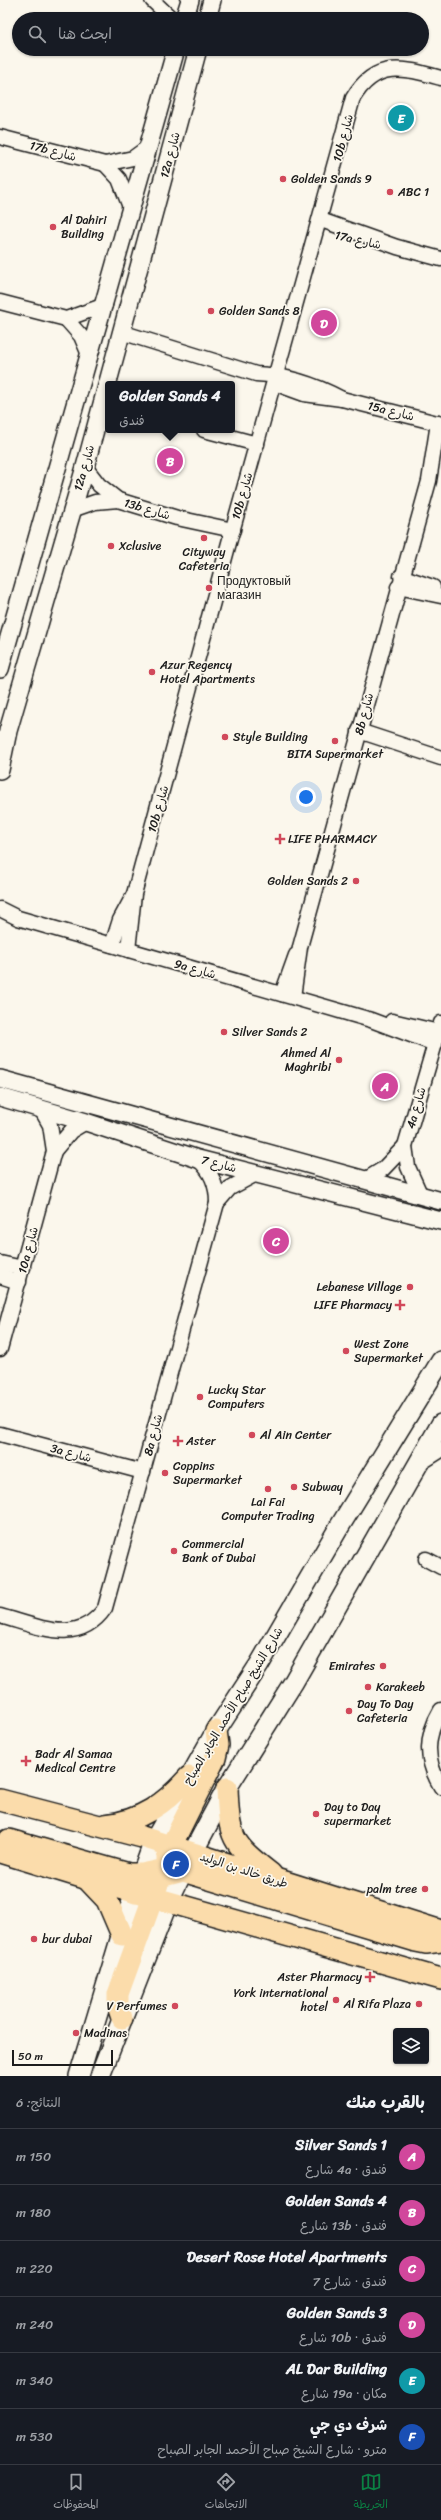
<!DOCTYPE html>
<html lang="ar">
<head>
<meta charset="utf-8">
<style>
  :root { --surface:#171b24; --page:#20242c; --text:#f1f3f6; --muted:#9ea1a6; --line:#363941; --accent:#0b8043 }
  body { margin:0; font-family:Sriracha,"Playpen Sans Arabic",sans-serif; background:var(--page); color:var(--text); direction:rtl }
  .controls { position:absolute; right:12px; bottom:12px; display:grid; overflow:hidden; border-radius:4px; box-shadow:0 1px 3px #0004 }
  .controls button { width:36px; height:36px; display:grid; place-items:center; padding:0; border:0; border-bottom:1px solid var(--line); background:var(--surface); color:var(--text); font:20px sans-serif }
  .scale { position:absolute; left:12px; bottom:10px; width:101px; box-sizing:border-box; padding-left:4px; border:2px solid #1c1c1c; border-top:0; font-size:11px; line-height:14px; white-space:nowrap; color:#1c1c1c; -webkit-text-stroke:3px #fbf7ec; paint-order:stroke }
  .you { position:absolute; left:306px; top:797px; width:14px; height:14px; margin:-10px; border:3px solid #fff; border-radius:50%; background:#1a73e8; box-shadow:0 0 0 6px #1a73e833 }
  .badge { display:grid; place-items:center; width:26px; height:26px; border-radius:50%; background:var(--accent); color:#fff; font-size:13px; font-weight:700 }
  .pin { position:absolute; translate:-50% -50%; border:2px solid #fff; box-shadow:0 1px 4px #0006 }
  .popup { position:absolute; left:105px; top:381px; width:130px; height:52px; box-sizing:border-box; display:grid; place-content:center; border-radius:4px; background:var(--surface); filter:drop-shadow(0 1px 3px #0005); font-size:13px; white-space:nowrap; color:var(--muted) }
  .popup b { font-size:15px; color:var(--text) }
  .popup::after { content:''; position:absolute; left:50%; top:100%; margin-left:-8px; border:8px solid transparent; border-top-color:var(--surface) }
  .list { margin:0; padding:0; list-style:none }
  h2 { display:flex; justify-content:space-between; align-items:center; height:52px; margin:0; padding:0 16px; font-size:17px }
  h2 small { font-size:13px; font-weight:400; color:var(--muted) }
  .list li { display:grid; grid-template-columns:26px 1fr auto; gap:12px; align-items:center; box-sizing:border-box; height:56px; padding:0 16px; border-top:1px solid var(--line) }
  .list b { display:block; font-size:15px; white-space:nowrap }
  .list p { margin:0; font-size:13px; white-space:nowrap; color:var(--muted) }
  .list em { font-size:13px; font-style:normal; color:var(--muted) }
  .icon { flex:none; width:22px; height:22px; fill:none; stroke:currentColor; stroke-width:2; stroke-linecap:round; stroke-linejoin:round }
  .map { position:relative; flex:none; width:441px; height:2076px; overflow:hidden; direction:ltr }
  .search { position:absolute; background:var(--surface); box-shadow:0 1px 3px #0004; left:12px; right:12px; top:12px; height:44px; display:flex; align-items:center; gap:10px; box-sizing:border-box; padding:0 14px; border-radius:22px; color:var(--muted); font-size:15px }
  .sheet { height:388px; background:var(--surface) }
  nav { display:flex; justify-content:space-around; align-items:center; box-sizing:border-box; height:56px; border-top:1px solid var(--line); background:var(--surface); font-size:11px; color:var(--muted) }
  nav a { display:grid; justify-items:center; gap:2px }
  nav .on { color:var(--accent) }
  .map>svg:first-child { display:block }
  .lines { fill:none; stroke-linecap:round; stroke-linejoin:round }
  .minor-casing { stroke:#1c1c1c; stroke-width:17 }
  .tertiary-casing { stroke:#1c1c1c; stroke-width:20 }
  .secondary-casing { stroke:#1c1c1c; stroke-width:22 }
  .primary-casing { stroke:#1c1c1c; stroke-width:24 }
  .minor { stroke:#fbf7ec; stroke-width:14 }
  .tertiary { stroke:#fbf7ec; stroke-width:17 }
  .secondary { stroke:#fbf7ec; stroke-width:19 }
  .primary { stroke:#fbdcab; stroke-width:21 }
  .poi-dot { fill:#d1495b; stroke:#fbf7ec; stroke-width:1.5 }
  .labels { text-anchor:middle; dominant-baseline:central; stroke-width:3.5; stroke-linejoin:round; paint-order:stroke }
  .street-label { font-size:12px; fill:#1c1c1c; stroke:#fbf7ec }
  .poi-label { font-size:12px; fill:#1c1c1c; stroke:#fbf7ec; text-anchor:start }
</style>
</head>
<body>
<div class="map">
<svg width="441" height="2076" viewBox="0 0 441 2076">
  <rect width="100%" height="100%" fill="#fbf7ec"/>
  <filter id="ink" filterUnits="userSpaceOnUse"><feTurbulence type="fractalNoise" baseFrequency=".025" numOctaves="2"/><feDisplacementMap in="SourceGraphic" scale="8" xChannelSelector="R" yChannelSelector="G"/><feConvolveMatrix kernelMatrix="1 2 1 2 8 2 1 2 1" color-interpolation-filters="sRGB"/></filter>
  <g filter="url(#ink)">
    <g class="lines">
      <defs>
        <g id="minor">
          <path d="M152 0 172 19"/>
          <path d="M0 137 105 164 133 158 148 147"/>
          <path d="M105 164 119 179 130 207"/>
          <path d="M321 220 397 247 441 259"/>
          <path d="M0 302 66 319 105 305"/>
          <path d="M66 319 81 336 90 357"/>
          <path d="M121 332 256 374C285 375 316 385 342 399"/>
          <path d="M282 386 304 394 342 399 441 424"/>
          <path d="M204 430 257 444"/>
          <path d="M85 467 99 485 118 500 177 518 233 530"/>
          <path d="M72 510 95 502 118 500"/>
          <path d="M401 576 433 587"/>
          <path d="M398 587 441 596"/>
          <path d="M359 731 441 758"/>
          <path d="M0 909 18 918 371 1020 435 1044"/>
          <path d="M112 945 120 920 133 896"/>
          <path d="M128 950 134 894 230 539 353 98C376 59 405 68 441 78"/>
          <path d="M282 994 296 955"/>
          <path d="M293 997 300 947 429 481 438 423"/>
          <path d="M392 1021 439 1032"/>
          <path d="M54 1151 71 1131 86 1122"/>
          <path d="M365 1180 383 1169 405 1146"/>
          <path d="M421 1196 408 1167 405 1146 441 1023"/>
          <path d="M217 1203 230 1188 256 1174"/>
          <path d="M0 1263 23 1268"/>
          <path d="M0 1276 19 1282"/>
          <path d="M0 1349 54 1151 50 1125 41 1109"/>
          <path d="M0 1434 143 1472"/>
          <path d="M419 1464 441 1450"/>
          <path d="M426 1559 441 1567"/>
          <path d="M0 1616C38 1626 78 1647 105 1608L217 1203C217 1184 211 1171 198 1159"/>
          <path d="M441 1710C425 1737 425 1760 441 1787"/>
        </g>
        <g id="tertiary">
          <path d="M184 19 190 0"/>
          <path d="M207 19 212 0"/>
          <path d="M0 669 176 49"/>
          <path d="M0 770 8 731 85 467 198 49"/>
          <path d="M0 1079 441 1201"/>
          <path d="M0 1097 86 1122 198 1159 441 1221"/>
        </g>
        <g id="secondary">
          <path d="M79 2076 129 1910 154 1841 216 1731 259 1665 338 1529 441 1361"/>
          <path d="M100 2076 168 1902 183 1871 227 1788 293 1683 441 1424"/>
        </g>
        <g id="primary">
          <path d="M227 1788C229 1838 231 1843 271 1874"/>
          <path d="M0 1800 142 1837 441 1931"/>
          <path d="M105 1825C141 1821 165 1804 189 1777"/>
          <path d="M9 1840 129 1874H142L161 1870"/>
          <path d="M0 1852 88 1879 441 1979"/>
          <path d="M167 1859 171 1846 215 1758 218 1745 216 1731"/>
          <path d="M88 1880 107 1900 122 1935"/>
          <path d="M135 1893 152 1879 183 1871 416 1941 426 1943 441 1941"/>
          <path d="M122 2018 118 2006V1994L158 1884"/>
        </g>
      </defs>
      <!-- minor casing -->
      <use href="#minor" class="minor-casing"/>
      <!-- tertiary casing -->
      <use href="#tertiary" class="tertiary-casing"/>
      <!-- secondary casing -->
      <use href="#secondary" class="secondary-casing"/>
      <!-- primary casing -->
      <use href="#primary" class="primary-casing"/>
      <!-- minor -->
      <use href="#minor" class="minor"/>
      <!-- tertiary -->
      <use href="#tertiary" class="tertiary"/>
      <!-- secondary -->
      <use href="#secondary" class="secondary"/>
      <!-- primary -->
      <use href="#primary" class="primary"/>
    </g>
  </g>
  <!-- markers -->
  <g class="poi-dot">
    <circle cx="283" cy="179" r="4"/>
    <circle cx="390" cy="192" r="4"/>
    <circle cx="53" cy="227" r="4"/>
    <circle cx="211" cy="311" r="4"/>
    <circle cx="204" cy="538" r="4"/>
    <circle cx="111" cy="546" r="4"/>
    <circle cx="209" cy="588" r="4"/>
    <circle cx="152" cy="672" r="4"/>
    <circle cx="225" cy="737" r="4"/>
    <circle cx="335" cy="741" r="4"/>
    <path d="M278 833h4v4h4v4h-4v4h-4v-4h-4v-4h4z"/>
    <circle cx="356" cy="881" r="4"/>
    <circle cx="224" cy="1032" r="4"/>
    <circle cx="339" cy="1060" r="4"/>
    <circle cx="410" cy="1287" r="4"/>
    <path d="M398 1299h4v4h4v4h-4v4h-4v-4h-4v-4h4z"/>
    <circle cx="346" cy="1351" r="4"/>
    <circle cx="200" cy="1397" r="4"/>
    <circle cx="252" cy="1435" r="4"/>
    <path d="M176 1435h4v4h4v4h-4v4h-4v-4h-4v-4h4z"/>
    <circle cx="165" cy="1473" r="4"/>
    <circle cx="294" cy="1487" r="4"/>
    <circle cx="268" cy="1489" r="4"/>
    <circle cx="174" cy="1551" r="4"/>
    <circle cx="383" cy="1666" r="4"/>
    <circle cx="368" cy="1687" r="4"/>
    <circle cx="349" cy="1711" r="4"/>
    <path d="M24 1755h4v4h4v4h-4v4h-4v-4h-4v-4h4z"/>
    <circle cx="316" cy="1814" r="4"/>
    <circle cx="425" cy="1889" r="4"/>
    <circle cx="34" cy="1939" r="4"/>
    <path d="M368 1971h4v4h4v4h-4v4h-4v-4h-4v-4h4z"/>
    <circle cx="336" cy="2000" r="4"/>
    <circle cx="419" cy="2004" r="4"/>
    <circle cx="175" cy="2006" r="4"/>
    <circle cx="76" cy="2033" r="4"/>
  </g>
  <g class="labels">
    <!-- street labels -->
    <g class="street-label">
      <text transform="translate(343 138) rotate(-75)">10b شارع</text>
      <text transform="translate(53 151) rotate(15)">17b شارع</text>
      <text transform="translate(170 155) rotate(-75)">12a شارع</text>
      <text transform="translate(358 240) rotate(13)">17a شارع</text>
      <text transform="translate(391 411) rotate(14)">15a شارع</text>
      <text transform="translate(84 468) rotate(-74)">12a شارع</text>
      <text transform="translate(242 496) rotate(-74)">10b شارع</text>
      <text transform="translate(147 509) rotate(17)">13b شارع</text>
      <text transform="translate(364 714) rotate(-75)">8b شارع</text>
      <text transform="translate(158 809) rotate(-74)">10b شارع</text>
      <text transform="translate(195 969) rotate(16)">9a شارع</text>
      <text transform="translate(416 1108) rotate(-74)">4a شارع</text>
      <text transform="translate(219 1164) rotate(15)">شارع 7</text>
      <text transform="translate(28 1250) rotate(-75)">10a شارع</text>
      <text transform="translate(153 1435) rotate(-75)">8a شارع</text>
      <text transform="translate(71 1453) rotate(15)">3a شارع</text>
      <text transform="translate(233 1706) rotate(-59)">شارع الشيخ صباح الأحمد الجابر الصباح</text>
      <text transform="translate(244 1870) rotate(18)">طريق خالد بن الوليد</text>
    </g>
    <!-- poi labels -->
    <g class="poi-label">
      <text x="291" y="179">Golden Sands 9</text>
      <text x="398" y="192">ABC 1</text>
      <text x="61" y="220">Al Dahiri<tspan x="61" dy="14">Building</tspan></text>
      <text x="219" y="311">Golden Sands 8</text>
      <text x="119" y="546">Xclusive</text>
      <text x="204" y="552" text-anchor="middle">Cityway<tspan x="204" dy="14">Cafeteria</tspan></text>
      <text x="217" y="581">Продуктовый<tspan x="217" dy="14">магазин</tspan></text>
      <text x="160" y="665">Azur Regency<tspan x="160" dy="14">Hotel Apartments</tspan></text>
      <text x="233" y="737">Style Building</text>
      <text x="335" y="754" text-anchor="middle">BITA Supermarket</text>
      <text x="288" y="839">LIFE PHARMACY</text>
      <text x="348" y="881" text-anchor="end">Golden Sands 2</text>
      <text x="232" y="1032">Silver Sands 2</text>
      <text x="331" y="1053" text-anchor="end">Ahmed Al<tspan x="331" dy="14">Maghribi</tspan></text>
      <text x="402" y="1287" text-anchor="end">Lebanese Village</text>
      <text x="392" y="1305" text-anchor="end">LIFE Pharmacy</text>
      <text x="354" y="1344">West Zone<tspan x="354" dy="14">Supermarket</tspan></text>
      <text x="208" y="1390">Lucky Star<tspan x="208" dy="14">Computers</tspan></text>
      <text x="260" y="1435">Al Ain Center</text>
      <text x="186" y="1441">Aster</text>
      <text x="173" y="1466">Coppins<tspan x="173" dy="14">Supermarket</tspan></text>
      <text x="302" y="1487">Subway</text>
      <text x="268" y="1502" text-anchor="middle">Lai Fai<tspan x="268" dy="14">Computer Trading</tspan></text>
      <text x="182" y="1544">Commercial<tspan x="182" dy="14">Bank of Dubai</tspan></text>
      <text x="375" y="1666" text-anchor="end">Emirates</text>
      <text x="376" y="1687">Karakeeb</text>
      <text x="357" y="1704">Day To Day<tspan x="357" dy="14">Cafeteria</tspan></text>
      <text x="35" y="1754">Badr Al Samaa<tspan x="35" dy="14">Medical Centre</tspan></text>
      <text x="324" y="1807">Day to Day<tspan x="324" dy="14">supermarket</tspan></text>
      <text x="417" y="1889" text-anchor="end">palm tree</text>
      <text x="42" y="1939">bur dubai</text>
      <text x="362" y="1977" text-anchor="end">Aster Pharmacy</text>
      <text x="328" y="1993" text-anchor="end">York international<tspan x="328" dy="14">hotel</tspan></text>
      <text x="411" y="2004" text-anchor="end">Al Rifa Plaza</text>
      <text x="167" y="2006" text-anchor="end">V Perfumes</text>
      <text x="84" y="2033">Madinas</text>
    </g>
  </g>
</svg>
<div class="controls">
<button><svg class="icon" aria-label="layers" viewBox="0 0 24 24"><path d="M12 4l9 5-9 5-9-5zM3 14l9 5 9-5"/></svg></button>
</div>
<div class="scale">50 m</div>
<div class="you"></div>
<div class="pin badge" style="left:385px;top:1086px;background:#d1479c">A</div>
<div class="pin badge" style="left:170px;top:461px;background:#d1479c">B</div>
<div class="popup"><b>Golden Sands 4</b>فندق</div>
<div class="pin badge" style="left:276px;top:1241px;background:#d1479c">C</div>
<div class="pin badge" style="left:324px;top:323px;background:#d1479c">D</div>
<div class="pin badge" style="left:401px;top:118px;background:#0f9aa8">E</div>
<div class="pin badge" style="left:176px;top:1864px;background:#1a4fb4">F</div>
<div class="search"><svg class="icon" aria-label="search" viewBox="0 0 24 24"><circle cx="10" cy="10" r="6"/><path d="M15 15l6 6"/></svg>ابحث هنا</div>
</div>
<section class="sheet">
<h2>بالقرب منك<small>النتائج: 6</small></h2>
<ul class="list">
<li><span class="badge" style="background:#d1479c">A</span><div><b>Silver Sands 1</b><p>فندق · 4a شارع</p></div><em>150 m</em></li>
<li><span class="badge" style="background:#d1479c">B</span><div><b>Golden Sands 4</b><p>فندق · 13b شارع</p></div><em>180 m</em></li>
<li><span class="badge" style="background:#d1479c">C</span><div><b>Desert Rose Hotel Apartments</b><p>فندق · شارع 7</p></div><em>220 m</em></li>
<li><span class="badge" style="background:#d1479c">D</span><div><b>Golden Sands 3</b><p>فندق · 10b شارع</p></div><em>240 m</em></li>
<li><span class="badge" style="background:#0f9aa8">E</span><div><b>AL Dar Building</b><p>مكان · 19a شارع</p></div><em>340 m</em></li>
<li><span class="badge" style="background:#1a4fb4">F</span><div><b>شرف دي جي</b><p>مترو · شارع الشيخ صباح الأحمد الجابر الصباح</p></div><em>530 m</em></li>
</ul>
</section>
<nav>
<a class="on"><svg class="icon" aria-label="map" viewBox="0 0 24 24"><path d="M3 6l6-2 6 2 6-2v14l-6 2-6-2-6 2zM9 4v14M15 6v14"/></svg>الخريطة</a>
<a><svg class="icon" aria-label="directions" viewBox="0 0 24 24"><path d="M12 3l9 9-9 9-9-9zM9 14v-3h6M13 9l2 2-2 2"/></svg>الاتجاهات</a>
<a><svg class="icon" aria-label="saved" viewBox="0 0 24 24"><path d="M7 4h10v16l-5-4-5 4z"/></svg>المحفوظات</a>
</nav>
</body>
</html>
